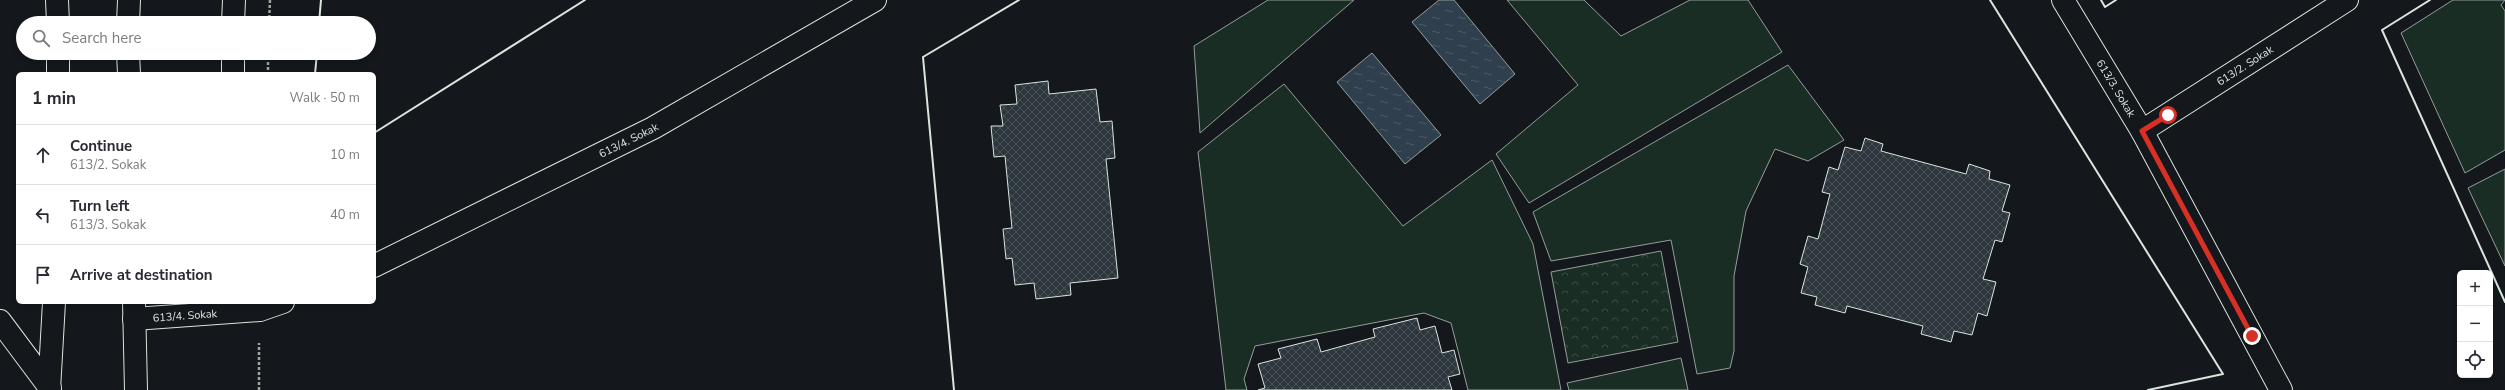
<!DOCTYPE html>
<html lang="en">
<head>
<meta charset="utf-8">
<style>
  :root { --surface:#fff; --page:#f7f7f7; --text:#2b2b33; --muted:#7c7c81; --line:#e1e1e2 }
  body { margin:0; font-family:"Nunito Sans",sans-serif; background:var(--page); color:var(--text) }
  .controls { position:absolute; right:12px; bottom:12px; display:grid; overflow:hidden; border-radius:6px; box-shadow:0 2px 6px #0003 }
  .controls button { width:36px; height:36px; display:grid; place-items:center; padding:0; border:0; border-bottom:1px solid var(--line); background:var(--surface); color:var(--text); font:20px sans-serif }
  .stop { position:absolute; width:12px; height:12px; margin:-9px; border:3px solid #d93025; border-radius:50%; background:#fff }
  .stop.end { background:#d93025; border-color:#fff; box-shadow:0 1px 4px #0008 }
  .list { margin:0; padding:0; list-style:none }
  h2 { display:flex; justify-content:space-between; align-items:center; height:52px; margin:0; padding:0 16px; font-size:17px }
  h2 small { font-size:13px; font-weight:400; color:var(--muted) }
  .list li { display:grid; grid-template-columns:26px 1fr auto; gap:12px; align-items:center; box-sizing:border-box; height:60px; padding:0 16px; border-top:1px solid var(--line) }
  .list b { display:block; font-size:15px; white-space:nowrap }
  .list p { margin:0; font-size:13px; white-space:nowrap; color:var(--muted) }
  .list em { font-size:13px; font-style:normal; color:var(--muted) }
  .icon { flex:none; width:22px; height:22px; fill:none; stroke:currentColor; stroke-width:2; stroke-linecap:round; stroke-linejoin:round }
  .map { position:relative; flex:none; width:2505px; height:390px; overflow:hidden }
  .search { position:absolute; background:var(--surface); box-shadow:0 2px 6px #0003; left:16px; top:16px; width:360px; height:44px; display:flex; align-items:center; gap:10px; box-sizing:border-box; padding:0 14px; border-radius:22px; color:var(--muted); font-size:15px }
  .panel { position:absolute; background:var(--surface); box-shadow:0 2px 6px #0003; left:16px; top:72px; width:360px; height:232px; border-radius:6px }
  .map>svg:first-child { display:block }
  .green { fill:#1a2d24; stroke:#939e99 }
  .park { fill:url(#park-crowns); stroke:#939e99 }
  .water { fill:url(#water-ripples); stroke:#939e99 }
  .building { fill:url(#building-cross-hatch); stroke:#d8e6dc }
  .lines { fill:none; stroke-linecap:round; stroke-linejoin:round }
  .minor-casing { stroke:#d8e6dc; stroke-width:24 }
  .primary-casing { stroke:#d8e6dc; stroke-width:24 }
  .path { stroke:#9da8a2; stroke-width:2.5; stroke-dasharray:3 2; stroke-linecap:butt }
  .minor { stroke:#14181c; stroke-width:22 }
  .primary { stroke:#14181c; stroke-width:22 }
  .wall { stroke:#d8e6dc; stroke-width:2 }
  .route { stroke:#d93025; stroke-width:5 }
  .labels { text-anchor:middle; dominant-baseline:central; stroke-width:3; stroke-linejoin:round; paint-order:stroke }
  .street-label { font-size:11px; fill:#d8e6dc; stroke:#14181c }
</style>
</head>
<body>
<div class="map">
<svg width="2505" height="390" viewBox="0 0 2505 390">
  <defs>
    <pattern id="park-crowns" width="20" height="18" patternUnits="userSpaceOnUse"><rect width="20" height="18" fill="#1a2d24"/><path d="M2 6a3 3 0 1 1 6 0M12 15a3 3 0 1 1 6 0" fill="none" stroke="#3b4b43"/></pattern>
    <pattern id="water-ripples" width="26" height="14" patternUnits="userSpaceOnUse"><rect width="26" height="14" fill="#2f3f4d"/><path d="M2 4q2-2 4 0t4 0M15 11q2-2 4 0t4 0" fill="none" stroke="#4c5b66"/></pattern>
    <pattern id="building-cross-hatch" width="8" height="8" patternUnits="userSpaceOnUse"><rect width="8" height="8" fill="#2c363c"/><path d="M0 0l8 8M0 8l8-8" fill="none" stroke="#4a5358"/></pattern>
  </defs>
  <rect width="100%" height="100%" fill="#14181c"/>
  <!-- green -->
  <g class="green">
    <path d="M1268 0H1354L1200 133 1194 46Z"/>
    <path d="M1507 0H1584L1621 36 1690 0H1748L1782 52 1529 203 1496 154 1578 85Z"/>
    <path d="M2453 0H2505L2501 5 2505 11V150L2465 173 2401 33Z"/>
    <path d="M1788 65 1844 140 1808 161 1775 149 1746 211 1734 276V351L1730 368 1697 374 1671 240 1551 261 1533 212Z"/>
    <path d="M1284 84 1403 226 1492 160 1533 244 1561 390H1468L1451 323 1424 313 1255 346 1244 379 1247 390H1226L1198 152Z"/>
    <path d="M2505 169V266L2468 188Z"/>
    <path d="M1681 358 1688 390H1569L1567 383Z"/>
  </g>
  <!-- park -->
  <path class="park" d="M1661 251 1678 342 1568 363 1551 272Z"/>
  <!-- water -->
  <g class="water">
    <path d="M1439 0H1454L1515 74 1480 104 1412 22Z"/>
    <path d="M1372 53 1441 135 1405 164 1337 82Z"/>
  </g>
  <!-- building -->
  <g class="building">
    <path d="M1048 81 1049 94 1096 89 1100 122 1112 121 1115 158 1106 159 1118 278 1070 283 1071 295 1036 299 1034 283 1015 285 1012 258 1006 259 1003 229 1012 228 1005 156 994 157 991 126H1003L1000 105 1017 104 1015 85Z"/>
    <path d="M1865 138 1883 144 1881 151 1966 174 1969 164 1990 171 1989 179 2010 185 2002 211 2010 213 2002 242 1995 240 1983 279 1996 282 1987 316 1978 313 1972 335 1954 331 1951 342 1921 334 1923 326 1847 306 1845 313 1815 305 1817 297 1801 293 1808 267 1800 264 1808 236 1818 239 1830 194 1822 192 1829 167 1838 170 1845 147 1861 151Z"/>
    <path d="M1417 318 1420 330 1435 326 1442 353 1454 350 1460 374 1448 377 1452 390H1258L1265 388 1258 364 1281 358 1278 349 1317 339 1321 352 1375 337 1373 329Z"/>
  </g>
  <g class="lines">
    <defs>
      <g id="minor">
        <path id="s1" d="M2063 0 2142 131 2281 390"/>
        <path id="s2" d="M2142 131 2347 0"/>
        <path id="s3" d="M374 266 653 128 875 0"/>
        <path id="s4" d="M134 319 260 310 283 302"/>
      </g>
      <g id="primary">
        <path d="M57 0 58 23"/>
        <path d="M128 23 129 0"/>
        <path d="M233 23 234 0"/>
        <path d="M58 53V74"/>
        <path d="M128 53 129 74"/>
        <path d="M233 74V53"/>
        <path d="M134 302 136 390"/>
        <path d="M0 321 50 388"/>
        <path d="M49 390 54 302"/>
      </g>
    </defs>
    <!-- minor casing -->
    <use href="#minor" class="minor-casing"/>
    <!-- primary casing -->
    <use href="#primary" class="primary-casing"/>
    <!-- path -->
    <g class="path">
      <path d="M269 23 270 0"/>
      <path d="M268 70V53"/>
      <path d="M259 390V343"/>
    </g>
    <!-- minor -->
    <use href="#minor" class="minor"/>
    <!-- primary -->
    <use href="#primary" class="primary"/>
    <!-- wall -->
    <g class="wall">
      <path d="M1990 0 2223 374 2148 390"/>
      <path d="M2101 0 2105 7 2116 0"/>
      <path d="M2430 0 2382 30 2505 302"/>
      <path d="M319 23 321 0"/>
      <path d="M315 74 317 53"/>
      <path d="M374 133 585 0"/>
      <path d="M954 390 923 57 1019 0"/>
    </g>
  </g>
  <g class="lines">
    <!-- route -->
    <path class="route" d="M2168 115 2142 131 2252 336"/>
  </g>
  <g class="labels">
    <!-- street labels -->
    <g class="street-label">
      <text stroke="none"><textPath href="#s2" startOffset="122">613/2. Sokak</textPath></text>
      <text stroke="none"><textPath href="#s1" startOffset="103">613/3. Sokak</textPath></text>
      <text stroke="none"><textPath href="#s3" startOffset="284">613/4. Sokak</textPath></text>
      <text stroke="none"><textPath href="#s4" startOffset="51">613/4. Sokak</textPath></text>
    </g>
  </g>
</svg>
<div class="controls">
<button>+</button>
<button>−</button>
<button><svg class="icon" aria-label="locate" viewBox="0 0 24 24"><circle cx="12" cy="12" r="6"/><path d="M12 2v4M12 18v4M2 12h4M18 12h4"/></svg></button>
</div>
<div class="stop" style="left:2168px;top:115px"></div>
<div class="stop end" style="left:2252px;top:336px"></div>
<div class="search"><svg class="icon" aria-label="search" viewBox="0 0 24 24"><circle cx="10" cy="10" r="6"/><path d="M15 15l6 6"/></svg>Search here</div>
<section class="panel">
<h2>1 min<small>Walk · 50 m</small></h2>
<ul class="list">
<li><svg class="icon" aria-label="ahead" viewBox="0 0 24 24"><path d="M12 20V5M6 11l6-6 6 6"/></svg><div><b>Continue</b><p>613/2. Sokak</p></div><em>10 m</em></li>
<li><svg class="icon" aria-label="left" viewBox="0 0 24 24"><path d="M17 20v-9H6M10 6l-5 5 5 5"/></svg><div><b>Turn left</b><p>613/3. Sokak</p></div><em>40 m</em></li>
<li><svg class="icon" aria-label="arrive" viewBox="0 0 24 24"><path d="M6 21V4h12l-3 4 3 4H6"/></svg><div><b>Arrive at destination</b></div></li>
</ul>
</section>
</div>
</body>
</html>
